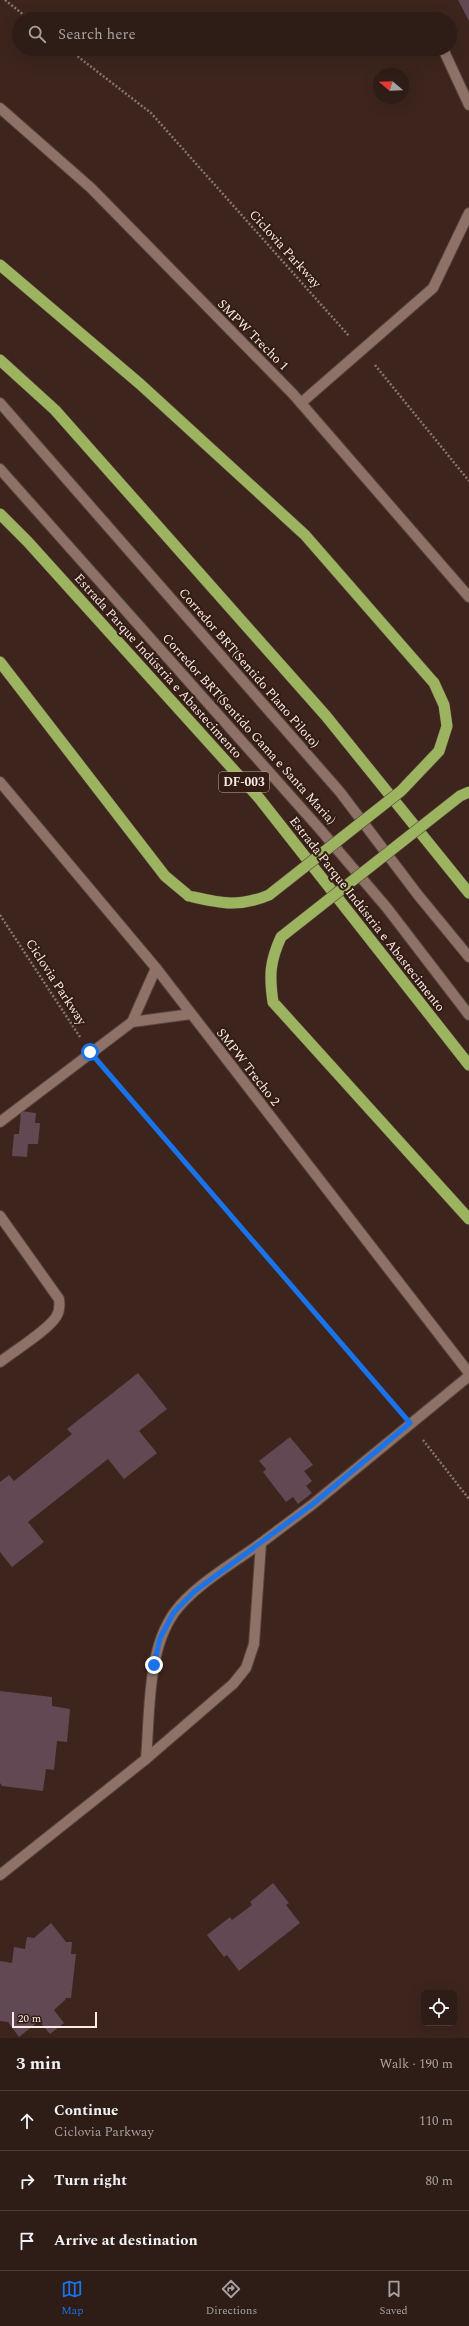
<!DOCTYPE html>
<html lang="en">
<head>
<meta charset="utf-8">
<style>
  :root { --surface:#2e1c16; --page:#36251f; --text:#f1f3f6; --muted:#a7a1a1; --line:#493a35; --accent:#1a73e8 }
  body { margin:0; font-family:Spectral,serif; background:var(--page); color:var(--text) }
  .controls { position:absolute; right:12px; bottom:12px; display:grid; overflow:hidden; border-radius:6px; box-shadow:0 4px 16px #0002 }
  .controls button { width:36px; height:36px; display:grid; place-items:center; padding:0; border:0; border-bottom:1px solid var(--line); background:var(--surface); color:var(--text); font:20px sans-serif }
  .compass { position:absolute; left:373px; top:68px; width:36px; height:36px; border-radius:50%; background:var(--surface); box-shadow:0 4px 16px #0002; rotate:289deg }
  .scale { position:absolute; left:12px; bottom:10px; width:85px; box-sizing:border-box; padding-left:4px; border:2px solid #fcece6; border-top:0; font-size:11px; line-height:14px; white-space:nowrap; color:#fcece6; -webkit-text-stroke:3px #321c14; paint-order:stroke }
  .stop { position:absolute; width:12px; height:12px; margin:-9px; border:3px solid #1a73e8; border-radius:50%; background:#fff }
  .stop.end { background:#1a73e8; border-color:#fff; box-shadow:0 1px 4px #0008 }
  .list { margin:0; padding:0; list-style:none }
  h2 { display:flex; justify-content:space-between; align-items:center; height:52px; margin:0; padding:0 16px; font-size:17px }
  h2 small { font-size:13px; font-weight:400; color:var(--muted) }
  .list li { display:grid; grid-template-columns:26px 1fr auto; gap:12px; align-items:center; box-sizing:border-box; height:60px; padding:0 16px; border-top:1px solid var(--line) }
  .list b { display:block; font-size:15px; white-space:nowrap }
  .list p { margin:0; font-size:13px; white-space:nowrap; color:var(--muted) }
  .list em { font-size:13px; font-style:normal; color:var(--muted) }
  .icon { flex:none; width:22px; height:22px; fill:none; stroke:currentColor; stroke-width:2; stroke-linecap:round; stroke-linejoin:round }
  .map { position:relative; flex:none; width:469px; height:2038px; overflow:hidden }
  .search { position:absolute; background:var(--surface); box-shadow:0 4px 16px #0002; left:12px; right:12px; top:12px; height:44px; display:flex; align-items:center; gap:10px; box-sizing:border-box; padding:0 14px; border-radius:22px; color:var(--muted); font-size:15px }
  .sheet { height:232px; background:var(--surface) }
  nav { display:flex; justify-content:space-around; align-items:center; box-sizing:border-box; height:56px; border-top:1px solid var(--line); background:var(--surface); font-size:11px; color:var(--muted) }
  nav a { display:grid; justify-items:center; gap:2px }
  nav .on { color:var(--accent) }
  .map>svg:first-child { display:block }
  .building { fill:#614853 }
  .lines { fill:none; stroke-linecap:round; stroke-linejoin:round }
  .service-casing { stroke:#57433c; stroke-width:12 }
  .minor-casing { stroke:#57433c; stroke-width:12 }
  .tertiary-casing { stroke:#57433c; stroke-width:12 }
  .trunk-casing { stroke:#57433c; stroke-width:12 }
  .path { stroke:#89756d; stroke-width:2.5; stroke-dasharray:2 2; stroke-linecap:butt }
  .service { stroke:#8e7268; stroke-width:10 }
  .minor { stroke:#8e7268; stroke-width:10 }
  .tertiary { stroke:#8e7268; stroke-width:10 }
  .trunk { stroke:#9cb460; stroke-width:11 }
  .trunk-bridge-casing { stroke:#57433c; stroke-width:12; stroke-linecap:butt }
  .trunk-bridge { stroke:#9cb460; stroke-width:11 }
  .route { stroke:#1a73e8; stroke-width:5 }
  .labels { text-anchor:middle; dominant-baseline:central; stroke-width:4; stroke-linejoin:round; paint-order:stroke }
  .shield { fill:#321c14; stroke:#bfaea7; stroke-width:1 }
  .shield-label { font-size:12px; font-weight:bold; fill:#fcece6 }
  .street-label { font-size:13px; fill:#fcece6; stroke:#321c14 }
</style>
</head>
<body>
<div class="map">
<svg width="469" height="2038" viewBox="0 0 469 2038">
  <rect width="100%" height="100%" fill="#3d251d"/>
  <!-- building -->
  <g class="building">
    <path d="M458 0H469V21Z"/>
    <path d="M21 1111 36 1113 35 1123H40L38 1144H28L27 1157 12 1156 14 1134H19Z"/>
    <path d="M138 1373 167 1409 139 1431 157 1453 124 1479 108 1459 28 1522 44 1542 12 1567 0 1552V1482L9 1475 14 1481 72 1434 67 1429Z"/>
    <path d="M290 1437 313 1465 304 1471 312 1481 306 1486 312 1493 298 1504 293 1497 286 1502 263 1472 266 1469 259 1461Z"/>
    <path d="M0 1691 52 1697V1706L70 1709 67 1742 57 1741 54 1770 46 1769 43 1791 2 1786 0 1783Z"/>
    <path d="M273 1883 289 1903 286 1905 300 1923 239 1971 227 1955 224 1957 207 1935 230 1917 232 1920 252 1905 250 1902Z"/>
    <path d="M51 1923 66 1942H72L71 1954H76L71 1998H66L65 2000 54 2010 64 2023 50 2034 39 2021 19 2037 8 2022 0 2021V1961L12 1963 14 1947 25 1949 27 1937 34 1938Z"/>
  </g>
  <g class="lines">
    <defs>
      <g id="service">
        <path d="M0 403 340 792 418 895 469 957"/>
        <path d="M0 469 318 827 387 908 469 1015"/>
      </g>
      <g id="minor">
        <path d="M443 49 469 105"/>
        <path d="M301 403 433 288 469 213"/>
        <path d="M132 1022 156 968"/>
        <path d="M0 1122 132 1022 191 1014"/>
        <path d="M0 1216 59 1299C60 1306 60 1311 56 1317 47 1331 14 1351 0 1362"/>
        <path d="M146 1759C150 1713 147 1651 174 1613 193 1586 234 1563 261 1543"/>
        <path d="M0 1875 146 1759 233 1684 246 1668 254 1644 261 1543 313 1504 469 1376"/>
      </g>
      <g id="tertiary">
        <path d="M0 108 91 188 293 394 469 597"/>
        <path d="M0 782 156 968 469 1373"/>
      </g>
      <g id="trunk">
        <path d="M0 265 140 384 305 535 434 683"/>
        <path d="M0 360 55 410 326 716 469 893"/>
        <path d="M0 514 28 542 259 798 469 1065"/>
        <path d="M0 662 165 876 189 896"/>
        <path d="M273 1002 469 1219"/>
      </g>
    </defs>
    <!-- service casing -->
    <use href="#service" class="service-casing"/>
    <!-- minor casing -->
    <use href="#minor" class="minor-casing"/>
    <!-- tertiary casing -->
    <use href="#tertiary" class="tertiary-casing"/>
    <!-- trunk casing -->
    <use href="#trunk" class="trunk-casing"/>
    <!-- path -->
    <g class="path">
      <path d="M5 0 29 19"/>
      <path d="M68 49 151 113 349 336"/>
      <path d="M375 365 469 481"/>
      <path d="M0 915 80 1037"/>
      <path d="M103 1068 398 1409"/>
      <path d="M423 1440 469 1499"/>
    </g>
    <!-- service -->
    <use href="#service" class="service"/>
    <!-- minor -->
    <use href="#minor" class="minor"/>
    <!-- tertiary -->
    <use href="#tertiary" class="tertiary"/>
    <!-- trunk -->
    <use href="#trunk" class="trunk"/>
    <defs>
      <g id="trunk-bridge">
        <path d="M189 896C220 903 238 908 269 895L401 791 439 751 447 726 444 705 434 683"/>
        <path d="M273 1002C269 975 270 961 281 937L460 796 469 792"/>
      </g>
    </defs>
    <!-- trunk-bridge casing -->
    <use href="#trunk-bridge" class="trunk-bridge-casing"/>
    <!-- trunk-bridge -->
    <use href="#trunk-bridge" class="trunk-bridge"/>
  </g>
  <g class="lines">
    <!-- route -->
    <path class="route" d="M90 1052 410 1423 313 1504 195 1591 174 1612 160 1638 154 1665"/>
  </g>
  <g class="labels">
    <!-- shield labels -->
    <rect class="shield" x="219" y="772" width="50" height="20" rx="3"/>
    <g class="shield-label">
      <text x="244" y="782">DF-003</text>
    </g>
    <!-- street labels -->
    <g class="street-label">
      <text transform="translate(285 249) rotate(48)">Ciclovia Parkway</text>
      <text transform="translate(253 335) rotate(45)">SMPW Trecho 1</text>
      <text transform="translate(158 666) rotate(48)">Estrada Parque Indústria e Abastecimento</text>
      <text transform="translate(249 668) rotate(49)">Corredor BRT(Sentido Plano Piloto)</text>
      <text transform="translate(249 729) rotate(48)">Corredor BRT(Sentido Gama e Santa Maria)</text>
      <text transform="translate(367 914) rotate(52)">Estrada Parque Indústria e Abastecimento</text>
      <text transform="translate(56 982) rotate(57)">Ciclovia Parkway</text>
      <text transform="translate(248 1067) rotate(52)">SMPW Trecho 2</text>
    </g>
  </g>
</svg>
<div class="controls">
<button><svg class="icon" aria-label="locate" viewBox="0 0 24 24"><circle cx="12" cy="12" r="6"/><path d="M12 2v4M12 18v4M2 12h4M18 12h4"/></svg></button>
</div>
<svg class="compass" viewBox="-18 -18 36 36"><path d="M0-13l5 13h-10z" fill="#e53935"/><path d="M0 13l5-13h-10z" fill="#a7a1a1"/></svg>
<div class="scale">20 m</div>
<div class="stop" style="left:90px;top:1052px"></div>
<div class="stop end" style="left:154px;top:1665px"></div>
<div class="search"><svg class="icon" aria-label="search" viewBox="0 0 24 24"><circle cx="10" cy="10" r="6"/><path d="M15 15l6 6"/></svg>Search here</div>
</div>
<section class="sheet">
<h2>3 min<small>Walk · 190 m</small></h2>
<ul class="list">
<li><svg class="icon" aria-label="ahead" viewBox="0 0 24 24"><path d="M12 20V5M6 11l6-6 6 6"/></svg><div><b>Continue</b><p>Ciclovia Parkway</p></div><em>110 m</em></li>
<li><svg class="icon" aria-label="right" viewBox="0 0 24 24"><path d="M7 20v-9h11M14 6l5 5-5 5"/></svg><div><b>Turn right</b></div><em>80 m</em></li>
<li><svg class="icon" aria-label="arrive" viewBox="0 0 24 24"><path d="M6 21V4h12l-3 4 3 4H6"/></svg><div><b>Arrive at destination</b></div></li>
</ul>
</section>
<nav>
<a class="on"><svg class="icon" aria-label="map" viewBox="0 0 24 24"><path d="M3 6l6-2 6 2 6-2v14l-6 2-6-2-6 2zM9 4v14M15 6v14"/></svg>Map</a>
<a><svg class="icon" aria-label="directions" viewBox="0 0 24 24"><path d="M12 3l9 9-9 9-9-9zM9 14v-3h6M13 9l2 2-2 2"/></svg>Directions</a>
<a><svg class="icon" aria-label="saved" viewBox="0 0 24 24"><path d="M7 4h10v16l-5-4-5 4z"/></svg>Saved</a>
</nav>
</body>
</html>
